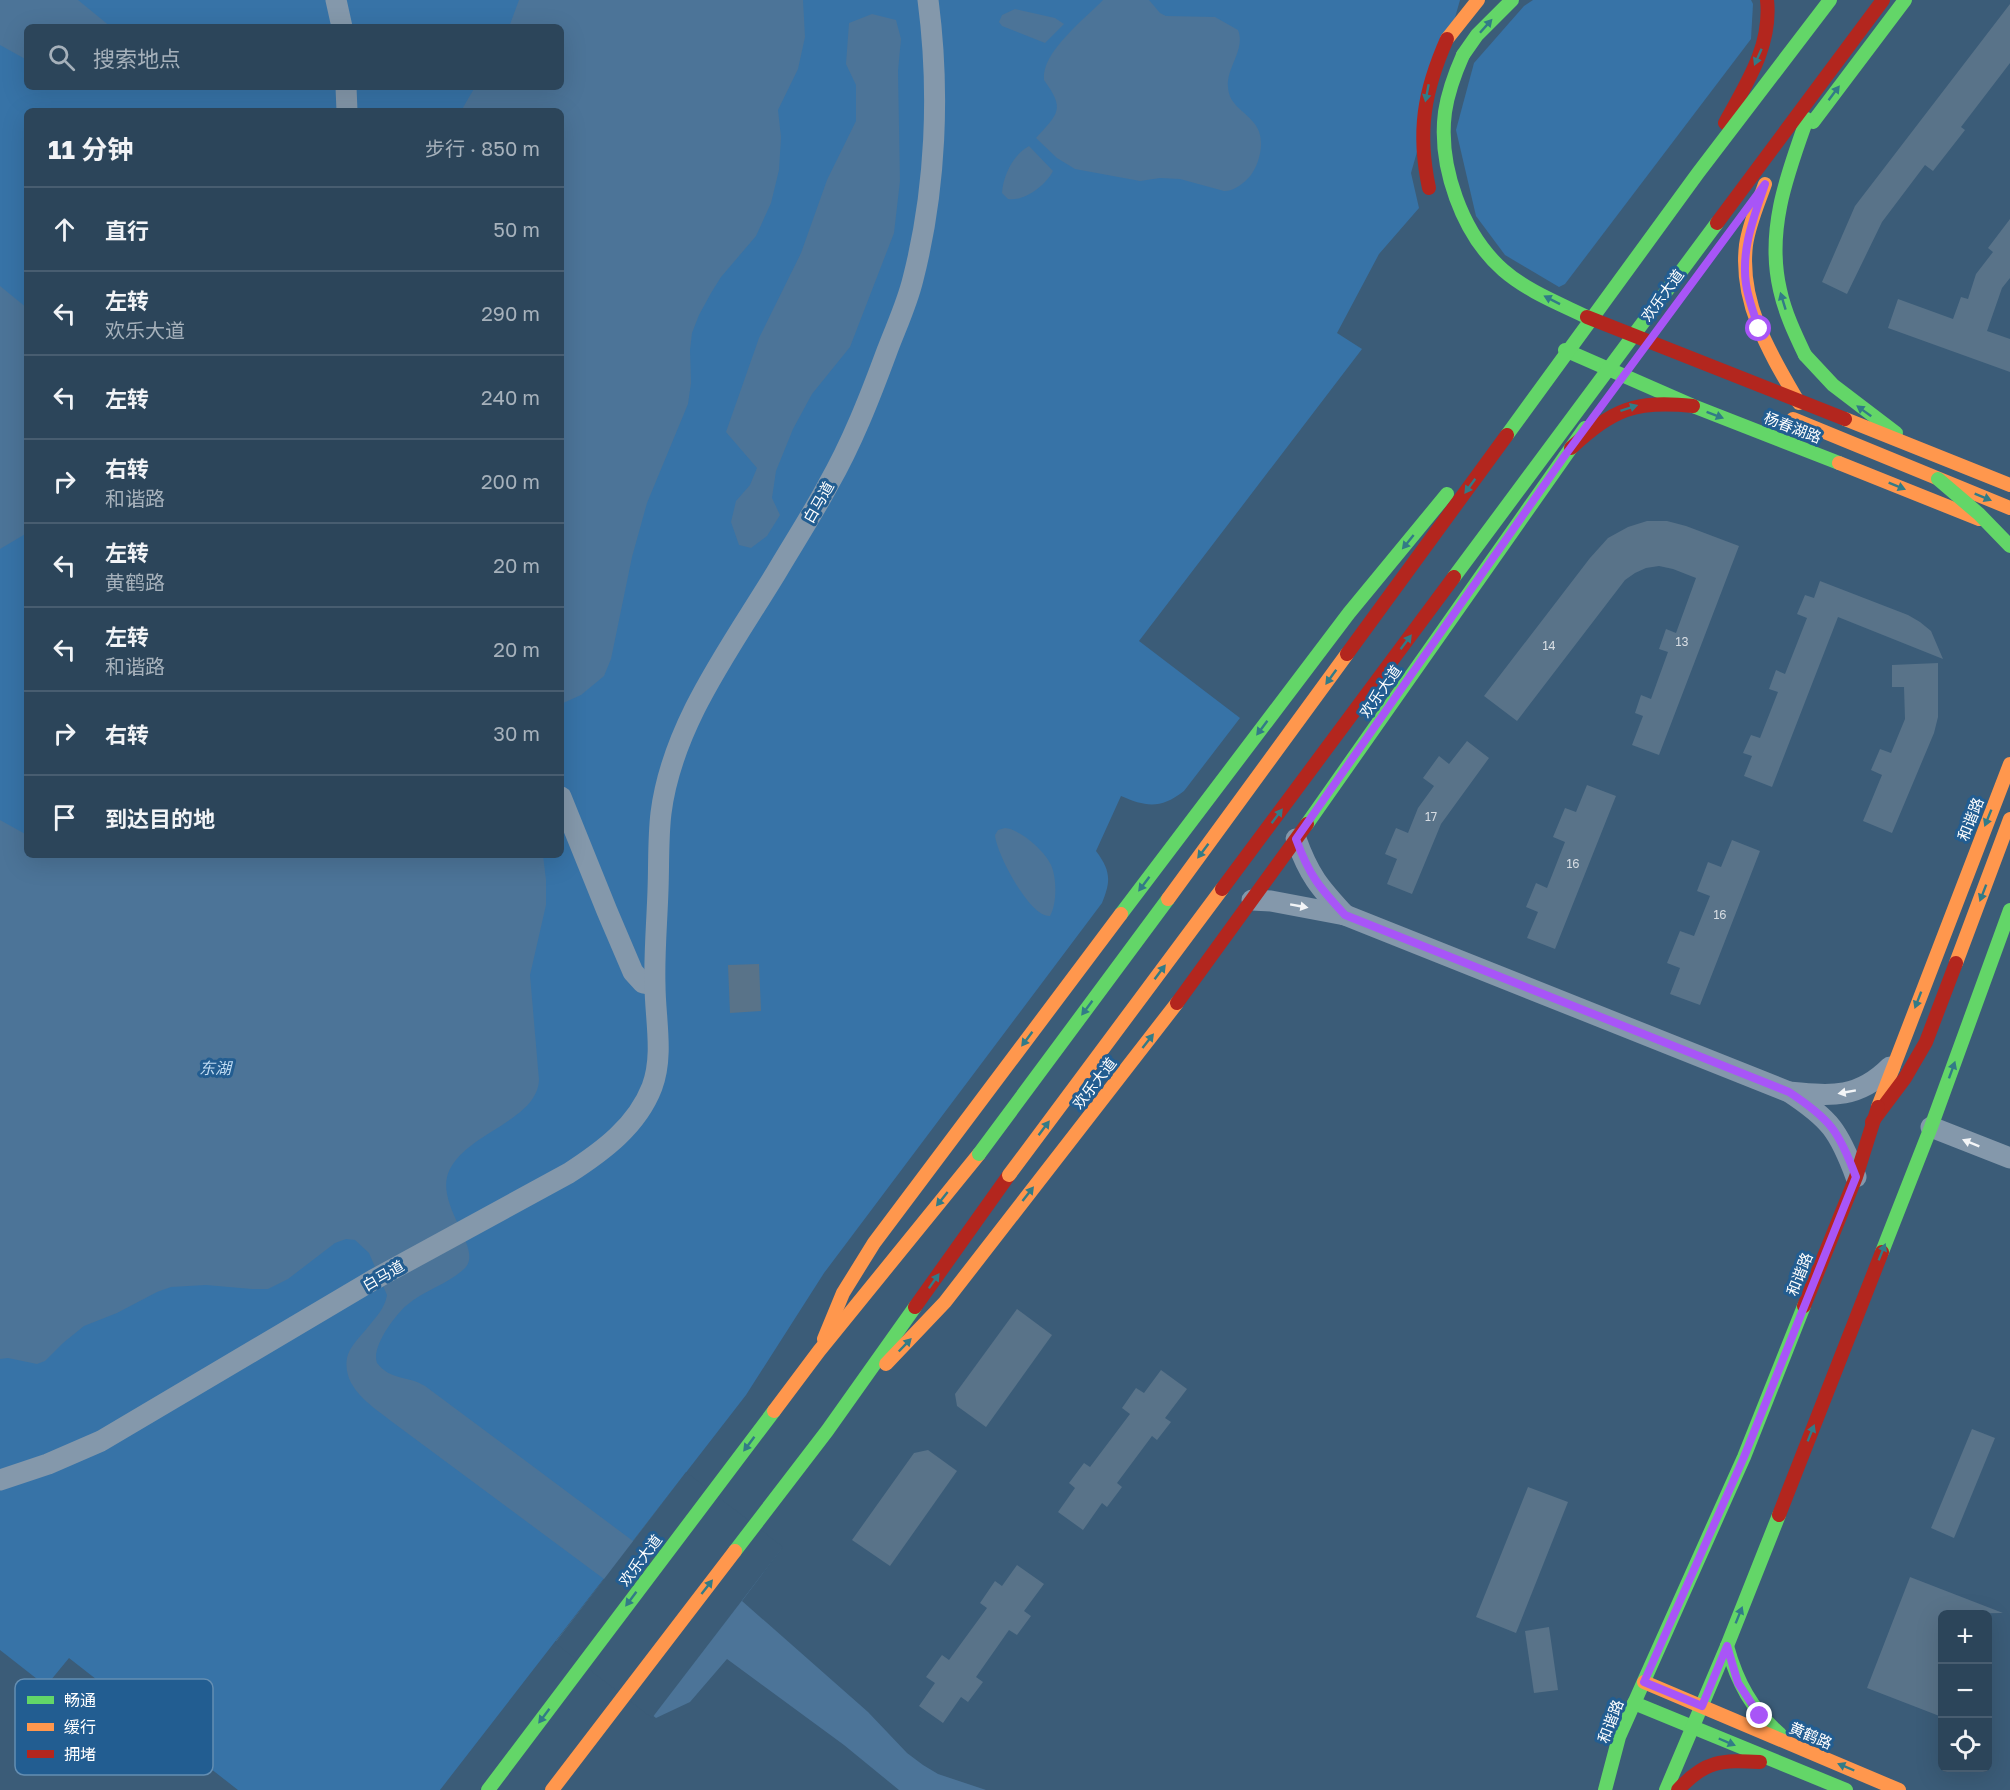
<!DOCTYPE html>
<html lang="zh">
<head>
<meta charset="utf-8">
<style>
  :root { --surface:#2c455a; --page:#384f63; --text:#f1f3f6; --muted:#a6b1bb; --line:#485d70 }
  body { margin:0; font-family:"Golos Text","Noto Sans SC",sans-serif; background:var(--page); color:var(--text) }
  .controls { position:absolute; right:18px; bottom:18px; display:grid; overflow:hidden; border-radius:9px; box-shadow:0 6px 24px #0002 }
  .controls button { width:54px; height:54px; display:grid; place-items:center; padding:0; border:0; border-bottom:2px solid var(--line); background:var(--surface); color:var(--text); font:30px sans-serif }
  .stop { position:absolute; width:18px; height:18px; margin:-14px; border:4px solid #a855f7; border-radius:50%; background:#fff }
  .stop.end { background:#a855f7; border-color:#fff; box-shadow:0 2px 6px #0008 }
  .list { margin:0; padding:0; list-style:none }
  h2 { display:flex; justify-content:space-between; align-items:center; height:78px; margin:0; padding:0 24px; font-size:26px }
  h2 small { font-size:20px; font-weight:400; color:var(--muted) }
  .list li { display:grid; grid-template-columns:39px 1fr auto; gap:18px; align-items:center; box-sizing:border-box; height:84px; padding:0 24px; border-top:2px solid var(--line) }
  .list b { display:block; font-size:22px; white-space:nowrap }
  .list p { margin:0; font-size:20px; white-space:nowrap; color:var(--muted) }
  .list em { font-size:20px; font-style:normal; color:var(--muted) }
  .icon { flex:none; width:33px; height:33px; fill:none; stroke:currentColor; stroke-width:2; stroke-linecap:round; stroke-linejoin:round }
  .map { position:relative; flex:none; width:2010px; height:1790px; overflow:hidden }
  .search { position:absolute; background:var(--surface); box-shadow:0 6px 24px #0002; left:24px; top:24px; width:540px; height:66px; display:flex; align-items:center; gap:15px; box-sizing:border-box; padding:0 21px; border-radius:9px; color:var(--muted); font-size:22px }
  .panel { position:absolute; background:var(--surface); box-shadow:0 6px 24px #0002; left:24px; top:108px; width:540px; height:750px; border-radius:9px }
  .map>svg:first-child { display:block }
  .green { fill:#3773a7; fill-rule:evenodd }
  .water { fill:#4c7498 }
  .pier { fill:#3b5c78 }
  .building { fill:#597389 }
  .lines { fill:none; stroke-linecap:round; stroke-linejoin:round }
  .street { stroke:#8498ab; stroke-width:21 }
  .fast { stroke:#63d668; stroke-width:14 }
  .slow { stroke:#ff974d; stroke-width:14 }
  .jam { stroke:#b3261e; stroke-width:14 }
  .fast-bridge { stroke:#63d668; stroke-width:14 }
  .slow-bridge { stroke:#ff974d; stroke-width:14 }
  .jam-bridge { stroke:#b3261e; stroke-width:14 }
  .oneway { fill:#327b87 }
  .oneway2 { fill:#f3f5f7 }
  .route { stroke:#a855f7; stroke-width:8 }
  .labels { text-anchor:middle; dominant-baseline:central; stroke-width:6; stroke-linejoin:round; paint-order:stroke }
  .number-label { font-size:12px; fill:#d6dce2 }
  .street-label { font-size:15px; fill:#fff; stroke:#225d91 }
  .water-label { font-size:16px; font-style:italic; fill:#c0dcf3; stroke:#225d91 }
  .key { fill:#225d91; stroke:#648eb2; stroke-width:1.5 }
  .key-label { font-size:16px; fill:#fff }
</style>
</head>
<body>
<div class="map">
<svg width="2010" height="1790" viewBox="0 0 2010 1790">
  <rect width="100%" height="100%" fill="#3b5c78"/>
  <!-- green -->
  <g class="green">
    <path d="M0 0H1460L1411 173 1419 208 1379 254 1337 333 1362 349 1139 641 1240 718 1184 791C1161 809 1146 807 1121 796L1096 851C1111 871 1111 881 1102 903L824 1273 746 1395 440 1790H238L69 1658 46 1686 0 1650ZM27 27H561V87H27ZM27 111H561V855H27Z"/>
    <path d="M1533 0H1751L1753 4 1751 39 1565 284 1559 287 1505 255 1476 216 1456 130 1474 63 1524 6Z"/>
  </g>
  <!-- water -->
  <g class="water">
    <path d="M0 0H78L111 27H27V60L0 45Z"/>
    <path d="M519 0H803L805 37 798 69 778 110 781 137 779 170 771 203 756 236 721 277 711 293 699 315 692 333 690 350 691 383 688 404 647 503 632 557 611 659 604 676 581 695 561 704V111H461L475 87H561V27H509Z"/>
    <path d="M1103 0H1149L1160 13 1166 16 1215 17 1238 30C1246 49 1226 68 1228 87 1229 105 1244 110 1254 123 1266 137 1261 161 1251 175 1244 183 1235 191 1224 191L1180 179 1160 178 1140 181 1075 169 1057 158 1036 138C1059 113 1065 109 1044 80 1041 52 1085 19 1103 0Z"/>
    <path d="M1015 9 1055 18 1064 24 1045 43 1002 26 999 22 1002 15Z"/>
    <path d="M872 14 896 20 901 39 898 71 900 181 894 233 850 347 812 394 793 429 776 471 772 498 780 515 767 536 751 548 739 545 731 522 736 501 750 485 757 468 726 432 759 338 801 253 827 180 856 121V85L846 64 849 23Z"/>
    <path d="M1029 146 1053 171C1046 185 1024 202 1008 199L1002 193C1003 175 1014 154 1029 146Z"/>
    <path d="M0 286 27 308V533L0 549Z"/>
    <path d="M0 820 27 835V855H543L546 880V905L530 975 539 1080C537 1121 467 1132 449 1171 434 1205 484 1249 465 1268 449 1284 424 1290 407 1305 395 1315 371 1347 377 1363 391 1381 407 1375 425 1386L633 1541 684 1475 781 1549 742 1601 868 1712 907 1753 923 1765 938 1774 986 1790H899L844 1745 727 1659 690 1702 656 1718 556 1641 604 1579 391 1421C372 1406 342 1388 347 1358 349 1347 361 1336 368 1327 376 1317 385 1308 387 1295L369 1253 355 1240 346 1239 335 1243 288 1279 268 1289H252L206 1285 171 1287 157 1292 117 1313 84 1326 63 1343 45 1361 37 1364 8 1358 0 1359Z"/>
    <path d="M1005 828C1020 829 1045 851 1051 865 1057 878 1057 904 1050 916 1030 918 996 853 995 835L998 830Z"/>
  </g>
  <!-- pier -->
  <path class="pier" d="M686 1472 783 1547 652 1718 555 1643Z"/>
  <!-- building -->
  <g class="building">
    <path d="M2010 4V63L1961 127 1965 130 1933 171 1925 165 1882 222 1847 294 1822 282 1855 206Z"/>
    <path d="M2010 219V278L2002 288 1987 331 2010 339V372L1888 328 1898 299 1953 319 1961 297 1968 299 1976 274 1993 252 1988 248Z"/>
    <path d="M1647 521H1667L1686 526 1739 546 1659 755 1632 745 1643 716 1635 713 1641 695 1651 699 1668 652 1659 649 1666 629 1676 633 1696 578 1673 569 1659 566 1646 568 1635 573 1625 580 1517 721 1484 696 1590 558 1608 538 1628 527Z"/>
    <path d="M1820 581 1908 615 1920 622 1931 631 1943 659 1838 617 1772 787 1744 776 1752 756 1743 753 1751 735 1760 738 1778 692 1769 689 1776 670 1785 674 1807 618 1797 614 1805 595 1814 598Z"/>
    <path d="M1938 663V717L1934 733 1892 833 1863 821 1882 775 1871 770 1880 749 1891 753 1905 719 1904 687H1892V665Z"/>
    <path d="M1467 741 1489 758 1441 824 1412 894 1387 884 1397 859 1385 854 1396 828 1408 833 1418 808 1434 786 1423 778 1439 756 1449 764Z"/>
    <path d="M1587 785 1616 796 1555 949 1527 938 1538 912 1526 907 1536 883 1547 888 1565 842 1553 837 1565 808 1576 812Z"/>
    <path d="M1732 840 1760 851 1700 1005 1670 994 1680 968 1667 963 1680 931 1694 936 1710 896 1697 891 1708 862 1721 867Z"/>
    <path d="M759 964 761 1011 730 1013 728 965Z"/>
    <path d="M1017 1309 1052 1335 986 1427 957 1406 955 1394Z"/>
    <path d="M1161 1370 1187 1389 1165 1418 1171 1422 1157 1440 1152 1436 1117 1483 1122 1487 1107 1507 1102 1503 1083 1530 1058 1512 1075 1488 1069 1483 1084 1463 1090 1467 1130 1414 1122 1408 1136 1388 1144 1393Z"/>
    <path d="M1972 1429 1995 1438 1954 1538 1931 1528Z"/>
    <path d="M928 1450 957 1471 890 1566 852 1540 914 1453Z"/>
    <path d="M1528 1487 1568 1502 1516 1633 1476 1617Z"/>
    <path d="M1017 1565 1044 1584 1024 1611 1031 1616 1017 1635 1009 1630 976 1677 983 1682 968 1702 961 1697 943 1723 919 1706 935 1683 926 1677 942 1655 949 1660 987 1608 980 1603 995 1581 1002 1586Z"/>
    <path d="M1910 1577 2003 1613 1942 1614V1717L1867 1688Z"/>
    <path d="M1549 1627 1558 1690 1534 1693 1525 1631Z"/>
  </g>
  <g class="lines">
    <!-- street -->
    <g class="street">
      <path d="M336 0 342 27"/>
      <path d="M346 87 347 111"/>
      <path d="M561 797 607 911 633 972 643 983 654 985"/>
      <path d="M1296 839C1309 875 1319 887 1345 915"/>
      <path d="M1252 900 1271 901 1345 915 1789 1092C1830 1119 1839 1131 1856 1177"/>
      <path d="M1789 1092C1832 1096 1858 1099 1890 1067"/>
      <path d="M1931 1127 2010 1158"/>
      <path d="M0 1480 48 1464 101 1441 373 1280 569 1173C603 1151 637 1126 652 1087 664 1055 655 1018 655 985 654 954 657 922 658 890 659 864 658 838 661 813 672 725 731 647 776 573 793 544 812 515 828 485 852 443 870 397 887 351 896 327 907 304 913 279 936 189 940 91 928 0"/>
    </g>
    <!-- fast -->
    <g class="fast">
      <path d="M1463 55 1477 35 1512 0"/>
      <path d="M1813 122 1905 0"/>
      <path d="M1565 350 1693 406 1839 463"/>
      <path d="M1805 355 1833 385 1896 433"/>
      <path d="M1307 824 1585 428"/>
      <path d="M1121 914 1349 613 1447 494"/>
      <path d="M1882 1252 1931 1127 2010 910"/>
      <path d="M735 1551 827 1431 915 1307"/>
      <path d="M1727 1646C1737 1682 1752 1710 1780 1734"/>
      <path d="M1634 1703 1846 1790"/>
      <path d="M488 1790 774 1411"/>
      <path d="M1605 1790 1619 1737 1744 1457 1804 1306"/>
      <path d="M1666 1790 1727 1646 1779 1515"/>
    </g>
    <!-- slow -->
    <g class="slow">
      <path d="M1447 39 1478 0"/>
      <path d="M1765 184C1758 204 1749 224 1746 245 1739 304 1771 355 1799 403"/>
      <path d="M1793 419 2010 508"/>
      <path d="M1839 463 1979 519"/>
      <path d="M1956 963 2010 819"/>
      <path d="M1878 1107 2010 764"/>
      <path d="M824 1339 843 1293 874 1243 1121 914"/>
      <path d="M886 1364 945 1302 1177 1003"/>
      <path d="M774 1411 819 1351 979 1154"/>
      <path d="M1644 1682 1899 1790"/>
      <path d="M552 1790 735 1551"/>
    </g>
    <!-- jam -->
    <g class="jam">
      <path d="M1725 123C1746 84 1772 46 1767 0"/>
      <path d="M1571 448C1614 409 1634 400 1693 406"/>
      <path d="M1177 1003 1307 824"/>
      <path d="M1872 1122 1905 1078 1926 1042 1956 963"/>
      <path d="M1804 1306 1856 1177 1878 1107"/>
      <path d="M915 1307 1009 1175"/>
      <path d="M1779 1515 1882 1252"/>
      <path d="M1678 1790C1705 1760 1722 1760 1760 1762"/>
    </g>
    <!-- fast-bridge -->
    <g class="fast-bridge">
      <path d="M1463 55C1455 73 1448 92 1445 112 1438 166 1462 234 1503 270 1527 291 1558 303 1587 317"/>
      <path d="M1805 355C1795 334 1785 313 1780 290 1766 230 1787 175 1807 119"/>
      <path d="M1507 435 1698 173 1830 0"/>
      <path d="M1938 479 1979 514 2010 546"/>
      <path d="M1454 577 1717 223"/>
      <path d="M979 1154 1168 899"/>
    </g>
    <!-- slow-bridge -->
    <g class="slow-bridge">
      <path d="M1845 419 2010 485"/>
      <path d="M1168 899 1347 654"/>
      <path d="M1009 1175 1222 889"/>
    </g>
    <!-- jam-bridge -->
    <g class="jam-bridge">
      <path d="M1429 188C1417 132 1424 91 1447 39"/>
      <path d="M1717 223 1883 0"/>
      <path d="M1587 317 1845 419"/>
      <path d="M1347 654 1507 435"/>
      <path d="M1222 889 1454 577"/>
    </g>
  </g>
  <!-- one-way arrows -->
  <defs><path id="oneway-solid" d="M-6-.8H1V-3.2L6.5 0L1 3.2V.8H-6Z" transform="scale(1.5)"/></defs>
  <g class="oneway">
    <use href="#oneway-solid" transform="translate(1486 26) rotate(-48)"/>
    <use href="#oneway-solid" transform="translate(1758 57) rotate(114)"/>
    <use href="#oneway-solid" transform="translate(1427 93) rotate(101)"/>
    <use href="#oneway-solid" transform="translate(1834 93) rotate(-53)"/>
    <use href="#oneway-solid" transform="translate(1552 300) rotate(-153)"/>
    <use href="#oneway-solid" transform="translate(1783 301) rotate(-107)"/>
    <use href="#oneway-solid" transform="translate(1629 408) rotate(-18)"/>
    <use href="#oneway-solid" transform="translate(1864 411) rotate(-144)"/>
    <use href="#oneway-solid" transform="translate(1715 415) rotate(21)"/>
    <use href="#oneway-solid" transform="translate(1470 486) rotate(126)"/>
    <use href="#oneway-solid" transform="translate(1897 486) rotate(22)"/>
    <use href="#oneway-solid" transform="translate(1983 497) rotate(22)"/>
    <use href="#oneway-solid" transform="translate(1408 542) rotate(129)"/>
    <use href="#oneway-solid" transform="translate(1406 642) rotate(-53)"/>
    <use href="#oneway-solid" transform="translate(1331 677) rotate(126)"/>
    <use href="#oneway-solid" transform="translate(1262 728) rotate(127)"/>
    <use href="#oneway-solid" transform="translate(1277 816) rotate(-53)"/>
    <use href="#oneway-solid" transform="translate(1988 818) rotate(112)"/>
    <use href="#oneway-solid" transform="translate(1203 851) rotate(127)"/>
    <use href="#oneway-solid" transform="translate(1144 884) rotate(127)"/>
    <use href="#oneway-solid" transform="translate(1983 893) rotate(111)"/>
    <use href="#oneway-solid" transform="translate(1160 972) rotate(-53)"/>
    <use href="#oneway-solid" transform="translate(1918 1000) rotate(111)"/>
    <use href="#oneway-solid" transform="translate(1087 1008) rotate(127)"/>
    <use href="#oneway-solid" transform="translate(1027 1039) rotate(127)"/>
    <use href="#oneway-solid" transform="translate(1148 1041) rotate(-52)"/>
    <use href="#oneway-solid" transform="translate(1952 1070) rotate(-70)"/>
    <use href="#oneway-solid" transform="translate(1044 1128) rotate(-53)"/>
    <use href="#oneway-solid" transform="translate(1028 1194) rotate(-52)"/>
    <use href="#oneway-solid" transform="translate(942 1199) rotate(129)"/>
    <use href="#oneway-solid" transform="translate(1882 1252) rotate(-68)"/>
    <use href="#oneway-solid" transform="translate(934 1281) rotate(-55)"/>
    <use href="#oneway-solid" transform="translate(905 1345) rotate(-46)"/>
    <use href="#oneway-solid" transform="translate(1811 1433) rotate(-68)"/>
    <use href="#oneway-solid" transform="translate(749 1444) rotate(127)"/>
    <use href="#oneway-solid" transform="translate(707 1587) rotate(-52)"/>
    <use href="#oneway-solid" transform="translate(631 1599) rotate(127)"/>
    <use href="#oneway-solid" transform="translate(1739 1615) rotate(-68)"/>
    <use href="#oneway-solid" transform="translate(544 1716) rotate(127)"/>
    <use href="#oneway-solid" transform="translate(1727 1742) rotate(23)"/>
    <use href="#oneway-solid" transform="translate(1846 1767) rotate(-157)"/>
  </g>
  <g class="oneway2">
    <use href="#oneway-solid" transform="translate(1299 906) rotate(10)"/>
    <use href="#oneway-solid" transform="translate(1847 1092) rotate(170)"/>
    <use href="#oneway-solid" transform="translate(1971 1143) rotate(-158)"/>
  </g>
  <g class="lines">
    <!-- route -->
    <path class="route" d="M1759 329C1754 314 1748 299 1746 284 1741 249 1754 217 1765 184L1566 454 1296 839C1309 875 1319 887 1345 915L1789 1092C1830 1119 1839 1131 1856 1177L1744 1457 1644 1682 1702 1706 1727 1646 1738 1683 1760 1716"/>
  </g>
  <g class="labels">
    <!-- number labels -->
    <g class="number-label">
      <text x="1682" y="641">13</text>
      <text x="1549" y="645">14</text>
      <text x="1431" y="816">17</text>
      <text x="1573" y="863">16</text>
      <text x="1720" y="914">16</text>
    </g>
    <!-- street labels -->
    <g class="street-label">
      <text transform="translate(1662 295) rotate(-54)">欢乐大道</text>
      <text transform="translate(1793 427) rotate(21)">杨春湖路</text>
      <text transform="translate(818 502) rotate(-60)">白马道</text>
      <text transform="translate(1380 691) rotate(-55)">欢乐大道</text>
      <text transform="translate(1970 819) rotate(-68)">和谐路</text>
      <text transform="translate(1094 1083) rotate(-52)">欢乐大道</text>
      <text transform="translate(1799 1274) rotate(-68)">和谐路</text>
      <text transform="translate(383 1275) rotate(-30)">白马道</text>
      <text transform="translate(640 1560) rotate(-53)">欢乐大道</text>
      <text transform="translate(1610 1721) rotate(-69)">和谐路</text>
      <text transform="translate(1811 1735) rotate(23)">黄鹤路</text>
    </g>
    <!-- water labels -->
    <g class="water-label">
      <text x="215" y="1068">东湖</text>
    </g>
  </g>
  <!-- legend -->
  <rect x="15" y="1679" width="198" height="96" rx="9" class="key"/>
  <rect x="27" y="1696" width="27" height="8" fill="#63d668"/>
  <rect x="27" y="1723" width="27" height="8" fill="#ff974d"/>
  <rect x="27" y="1750" width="27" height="8" fill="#b3261e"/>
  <g class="key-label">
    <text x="64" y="1706">畅通</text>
    <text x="64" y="1733">缓行</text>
    <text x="64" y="1760">拥堵</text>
  </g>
</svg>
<div class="controls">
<button>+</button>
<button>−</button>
<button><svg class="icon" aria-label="locate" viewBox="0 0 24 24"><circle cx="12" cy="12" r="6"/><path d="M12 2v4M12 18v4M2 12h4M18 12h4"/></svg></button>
</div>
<div class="stop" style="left:1759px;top:329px"></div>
<div class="stop end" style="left:1760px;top:1716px"></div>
<div class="search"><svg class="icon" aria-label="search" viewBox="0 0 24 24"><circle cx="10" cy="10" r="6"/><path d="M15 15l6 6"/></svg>搜索地点</div>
<section class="panel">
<h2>11 分钟<small>步行 · 850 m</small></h2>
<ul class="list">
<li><svg class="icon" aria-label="ahead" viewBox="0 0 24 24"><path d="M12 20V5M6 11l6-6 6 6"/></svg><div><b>直行</b></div><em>50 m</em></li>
<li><svg class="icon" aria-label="left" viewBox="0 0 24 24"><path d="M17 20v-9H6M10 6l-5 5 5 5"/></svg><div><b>左转</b><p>欢乐大道</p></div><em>290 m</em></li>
<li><svg class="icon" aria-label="left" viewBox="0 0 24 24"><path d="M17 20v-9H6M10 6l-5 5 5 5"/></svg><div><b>左转</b></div><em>240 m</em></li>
<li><svg class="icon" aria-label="right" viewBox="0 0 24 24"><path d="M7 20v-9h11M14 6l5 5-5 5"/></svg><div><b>右转</b><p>和谐路</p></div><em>200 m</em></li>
<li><svg class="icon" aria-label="left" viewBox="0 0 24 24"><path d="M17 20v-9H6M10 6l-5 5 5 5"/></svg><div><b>左转</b><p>黄鹤路</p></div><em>20 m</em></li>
<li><svg class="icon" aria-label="left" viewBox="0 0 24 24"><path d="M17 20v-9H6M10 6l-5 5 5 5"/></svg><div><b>左转</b><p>和谐路</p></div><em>20 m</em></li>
<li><svg class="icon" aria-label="right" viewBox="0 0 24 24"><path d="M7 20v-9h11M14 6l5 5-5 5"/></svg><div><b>右转</b></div><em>30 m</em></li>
<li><svg class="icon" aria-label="arrive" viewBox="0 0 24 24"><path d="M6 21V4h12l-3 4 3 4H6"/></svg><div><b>到达目的地</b></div></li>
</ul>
</section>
</div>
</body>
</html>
